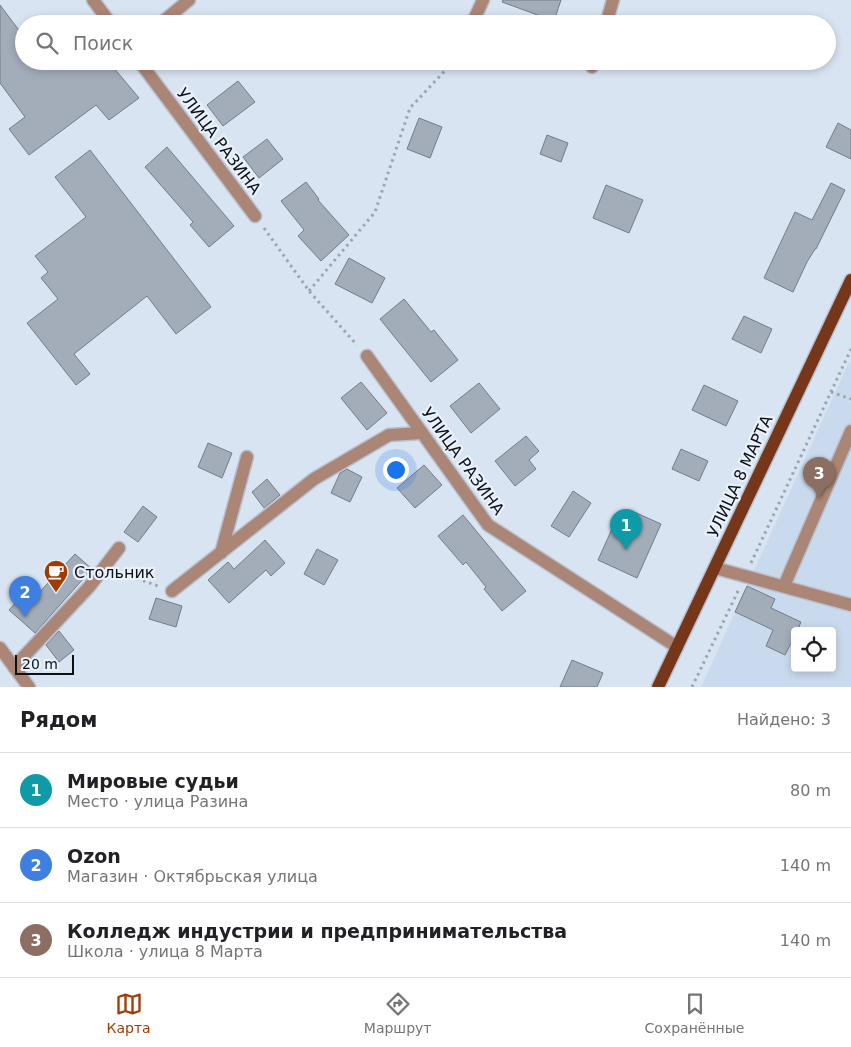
<!DOCTYPE html>
<html lang="ru">
<head>
<meta charset="utf-8">
<style>
  :root { --surface:#fff; --page:#f6f6f6; --text:#202124; --muted:#757577; --line:#e0e0e0; --accent:#a03c03 }
  body { margin:0; font-family:"DejaVu Sans",sans-serif; background:var(--page); color:var(--text) }
  .controls { position:absolute; right:15px; bottom:15px; display:grid; overflow:hidden; border-radius:5px; box-shadow:0 2px 8px #0003 }
  .controls button { width:45px; height:45px; display:grid; place-items:center; padding:0; border:0; border-bottom:1px solid var(--line); background:var(--surface); color:var(--text); font:25px sans-serif }
  .scale { position:absolute; left:15px; bottom:12px; width:59px; box-sizing:border-box; padding-left:5px; border:2px solid #0d1116; border-top:0; font-size:14px; line-height:18px; white-space:nowrap; color:#0d1116; -webkit-text-stroke:4px #e8f1fc; paint-order:stroke }
  .you { position:absolute; left:395px; top:469px; width:18px; height:18px; margin:-12px; border:4px solid #fff; border-radius:50%; background:#1a73e8; box-shadow:0 0 0 8px #1a73e833 }
  .badge { display:grid; place-items:center; width:32px; height:32px; border-radius:50%; background:var(--accent); color:#fff; font-size:16px; font-weight:700 }
  .pin { position:absolute; translate:-50% -41px; filter:drop-shadow(0 1px 2px #0008) }
  .pin::after { content:''; position:absolute; top:26px; width:18px; height:15px; background:inherit; clip-path:polygon(0 0,100% 0,50% 100%) }
  .list { margin:0; padding:0; list-style:none }
  h2 { display:flex; justify-content:space-between; align-items:center; height:65px; margin:0; padding:0 20px; font-size:21px }
  h2 small { font-size:16px; font-weight:400; color:var(--muted) }
  .list li { display:grid; grid-template-columns:32px 1fr auto; gap:15px; align-items:center; box-sizing:border-box; height:75px; padding:0 20px; border-top:1px solid var(--line) }
  .list b { display:block; font-size:19px; white-space:nowrap }
  .list p { margin:0; font-size:16px; white-space:nowrap; color:var(--muted) }
  .list em { font-size:16px; font-style:normal; color:var(--muted) }
  .icon { flex:none; width:28px; height:28px; fill:none; stroke:currentColor; stroke-width:2; stroke-linecap:round; stroke-linejoin:round }
  .map { position:relative; flex:none; width:851px; height:687px; overflow:hidden }
  .search { position:absolute; background:var(--surface); box-shadow:0 2px 8px #0003; left:15px; right:15px; top:15px; height:55px; display:flex; align-items:center; gap:12px; box-sizing:border-box; padding:0 18px; border-radius:28px; color:var(--muted); font-size:19px }
  .sheet { height:290px; background:var(--surface) }
  nav { display:flex; justify-content:space-around; align-items:center; box-sizing:border-box; height:70px; border-top:1px solid var(--line); background:var(--surface); font-size:14px; color:var(--muted) }
  nav a { display:grid; justify-items:center; gap:2px }
  nav .on { color:var(--accent) }
  .map>svg:first-child { display:block }
  .built { fill:#cadaee; fill-rule:evenodd }
  .building { fill:#a3adba; stroke:#737d89 }
  .lines { fill:none; stroke-linecap:round; stroke-linejoin:round }
  .minor-casing { stroke:#b8c2cf; stroke-width:15 }
  .major-casing { stroke:#b8c2cf; stroke-width:15 }
  .path { stroke:#9ba4af; stroke-width:3; stroke-dasharray:2.5 4; stroke-linecap:butt }
  .minor { stroke:#ab8576; stroke-width:12 }
  .major { stroke:#75361a; stroke-width:12 }
  .labels { text-anchor:middle; dominant-baseline:central; stroke-width:4.5; stroke-linejoin:round; paint-order:stroke }
  .street-label { font-size:16px; fill:#0d1116; stroke:#e8f1fc }
  .poi-label { font-size:16px; fill:#0d1116; stroke:#e8f1fc; text-anchor:start }
</style>
</head>
<body>
<div class="map">
<svg width="851" height="687" viewBox="0 0 851 687">
  <rect width="100%" height="100%" fill="#d9e4f2"/>
  <!-- built -->
  <path class="built" d="M851 361V687H701L848 364ZM795 631H832V668H795Z"/>
  <!-- building -->
  <g class="building">
    <path d="M503 0H561L554 21 502 2Z"/>
    <path d="M0 5 24 37V61H108L139 98 109 120 96 105 29 155 9 129 25 117 0 83Z"/>
    <path d="M238 81 255 102 223 126 207 105Z"/>
    <path d="M419 118 442 127 430 158 407 149Z"/>
    <path d="M838 123 851 130V159L826 147Z"/>
    <path d="M547 135 568 143 561 162 540 154Z"/>
    <path d="M267 139 283 159 259 178 243 157Z"/>
    <path d="M167 147 234 226 209 247 190 225 193 222 145 167Z"/>
    <path d="M90 150 211 307 176 334 147 296 74 354 90 374 76 385 27 323 58 299 41 278 48 272 35 256 86 217 55 177Z"/>
    <path d="M306 182 319 199 318 200 349 235 321 261 298 236 304 230 281 201Z"/>
    <path d="M831 183 845 190 816 249H815L807 262 793 292 764 278 795 212 812 220Z"/>
    <path d="M606 185 643 200 629 233 593 218Z"/>
    <path d="M349 258 385 278 372 303 335 284Z"/>
    <path d="M404 299 431 332 434 330 458 360 431 382 380 319Z"/>
    <path d="M744 316 772 329 761 353 732 339Z"/>
    <path d="M361 382 387 413 367 430 341 398Z"/>
    <path d="M479 383 500 409 471 433 450 406Z"/>
    <path d="M704 385 738 401 726 426 692 410Z"/>
    <path d="M526 436 539 451 529 460 536 469 515 486 495 461Z"/>
    <path d="M208 443 232 453 222 478 198 467Z"/>
    <path d="M681 449 708 461 699 481 672 469Z"/>
    <path d="M424 465 442 485 415 508 397 488Z"/>
    <path d="M347 469 362 477 350 502 331 493 340 473Z"/>
    <path d="M267 479 280 495 264 508 252 492Z"/>
    <path d="M573 491 591 503 569 537 551 526Z"/>
    <path d="M143 506 157 517 138 542 124 532Z"/>
    <path d="M632 511 661 524 637 578 598 560 616 520 626 524Z"/>
    <path d="M463 515 526 591 502 611 484 589 486 587 466 562 463 565 438 536Z"/>
    <path d="M265 540 285 563 271 576 266 570 229 603 208 580 228 562 234 569Z"/>
    <path d="M317 549 338 560 324 585 304 574Z"/>
    <path d="M75 554 92 569 35 633 9 610 28 589 36 596Z"/>
    <path d="M747 586 775 599 771 608 801 622 797 631H795V635L785 655 766 646 773 630 735 612Z"/>
    <path d="M156 598 182 606 176 627 149 619Z"/>
    <path d="M59 631 74 650 59 662 46 645Z"/>
    <path d="M572 660 603 673 597 687H560Z"/>
  </g>
  <g class="lines">
    <defs>
      <g id="minor">
        <path d="M93 0 111 24"/>
        <path d="M160 24 189 0"/>
        <path d="M472 24 483 0"/>
        <path d="M606 24 613 0"/>
        <path d="M139 61 255 216"/>
        <path d="M592 67 594 61"/>
        <path d="M367 356 488 525 677 647"/>
        <path d="M221 553 247 457"/>
        <path d="M715 568 851 605"/>
        <path d="M784 586 851 431"/>
        <path d="M172 591 314 479 389 435 422 433"/>
        <path d="M0 648 29 687"/>
        <path d="M14 667 89 587 119 548"/>
      </g>
      <path id="major" d="M658 687 851 280"/>
    </defs>
    <!-- minor casing -->
    <use href="#minor" class="minor-casing"/>
    <!-- major casing -->
    <use href="#major" class="major-casing"/>
    <!-- path -->
    <g class="path">
      <path d="M264 228 309 291 357 345"/>
      <path d="M309 291 375 212 410 108 454 61"/>
      <path d="M831 392 851 399"/>
      <path d="M751 563 851 349"/>
      <path d="M118 574 127 575 158 586"/>
      <path d="M692 687 739 589"/>
    </g>
    <!-- minor -->
    <use href="#minor" class="minor"/>
    <!-- major -->
    <use href="#major" class="major"/>
  </g>
  <!-- icons -->
  <defs>
    <symbol id="cafe-pin" viewBox="-11 -11 22 30"><path d="M0 17L-7.5 6A9.5 9.5 0 1 1 7.5 6Z" fill="#a03c03" stroke="#e8f1fc"/><path d="M-5.5-4.5H6V0H3Q3 3.5 0 3.5H-2.5Q-5.5 3.5-5.5 0ZM3-3.2v2h1.7v-2ZM-6 4.5H4V6H-6Z" fill="#fff"/></symbol>
  </defs>
  <g fill-rule="evenodd">
    <use href="#cafe-pin" x="42" y="558" width="28" height="38"/>
  </g>
  <g class="labels">
    <!-- street labels -->
    <g class="street-label">
      <text transform="translate(219 141) rotate(53)">УЛИЦА РАЗИНА</text>
      <text transform="translate(463 461) rotate(54)">УЛИЦА РАЗИНА</text>
      <text transform="translate(740 476) rotate(-65)">УЛИЦА 8 МАРТА</text>
    </g>
    <!-- poi labels -->
    <g class="poi-label">
      <text x="74" y="572">Стольник</text>
    </g>
  </g>
</svg>
<div class="controls">
<button><svg class="icon" aria-label="locate" viewBox="0 0 24 24"><circle cx="12" cy="12" r="6"/><path d="M12 2v4M12 18v4M2 12h4M18 12h4"/></svg></button>
</div>
<div class="scale">20 m</div>
<div class="you"></div>
<div class="pin badge" style="left:626px;top:550px;background:#0f9aa8">1</div>
<div class="pin badge" style="left:25px;top:617px;background:#3f7fe0">2</div>
<div class="pin badge" style="left:819px;top:498px;background:#8d6e63">3</div>
<div class="search"><svg class="icon" aria-label="search" viewBox="0 0 24 24"><circle cx="10" cy="10" r="6"/><path d="M15 15l6 6"/></svg>Поиск</div>
</div>
<section class="sheet">
<h2>Рядом<small>Найдено: 3</small></h2>
<ul class="list">
<li><span class="badge" style="background:#0f9aa8">1</span><div><b>Мировые судьи</b><p>Место · улица Разина</p></div><em>80 m</em></li>
<li><span class="badge" style="background:#3f7fe0">2</span><div><b>Ozon</b><p>Магазин · Октябрьская улица</p></div><em>140 m</em></li>
<li><span class="badge" style="background:#8d6e63">3</span><div><b>Колледж индустрии и предпринимательства</b><p>Школа · улица 8 Марта</p></div><em>140 m</em></li>
</ul>
</section>
<nav>
<a class="on"><svg class="icon" aria-label="map" viewBox="0 0 24 24"><path d="M3 6l6-2 6 2 6-2v14l-6 2-6-2-6 2zM9 4v14M15 6v14"/></svg>Карта</a>
<a><svg class="icon" aria-label="directions" viewBox="0 0 24 24"><path d="M12 3l9 9-9 9-9-9zM9 14v-3h6M13 9l2 2-2 2"/></svg>Маршрут</a>
<a><svg class="icon" aria-label="saved" viewBox="0 0 24 24"><path d="M7 4h10v16l-5-4-5 4z"/></svg>Сохранённые</a>
</nav>
</body>
</html>
